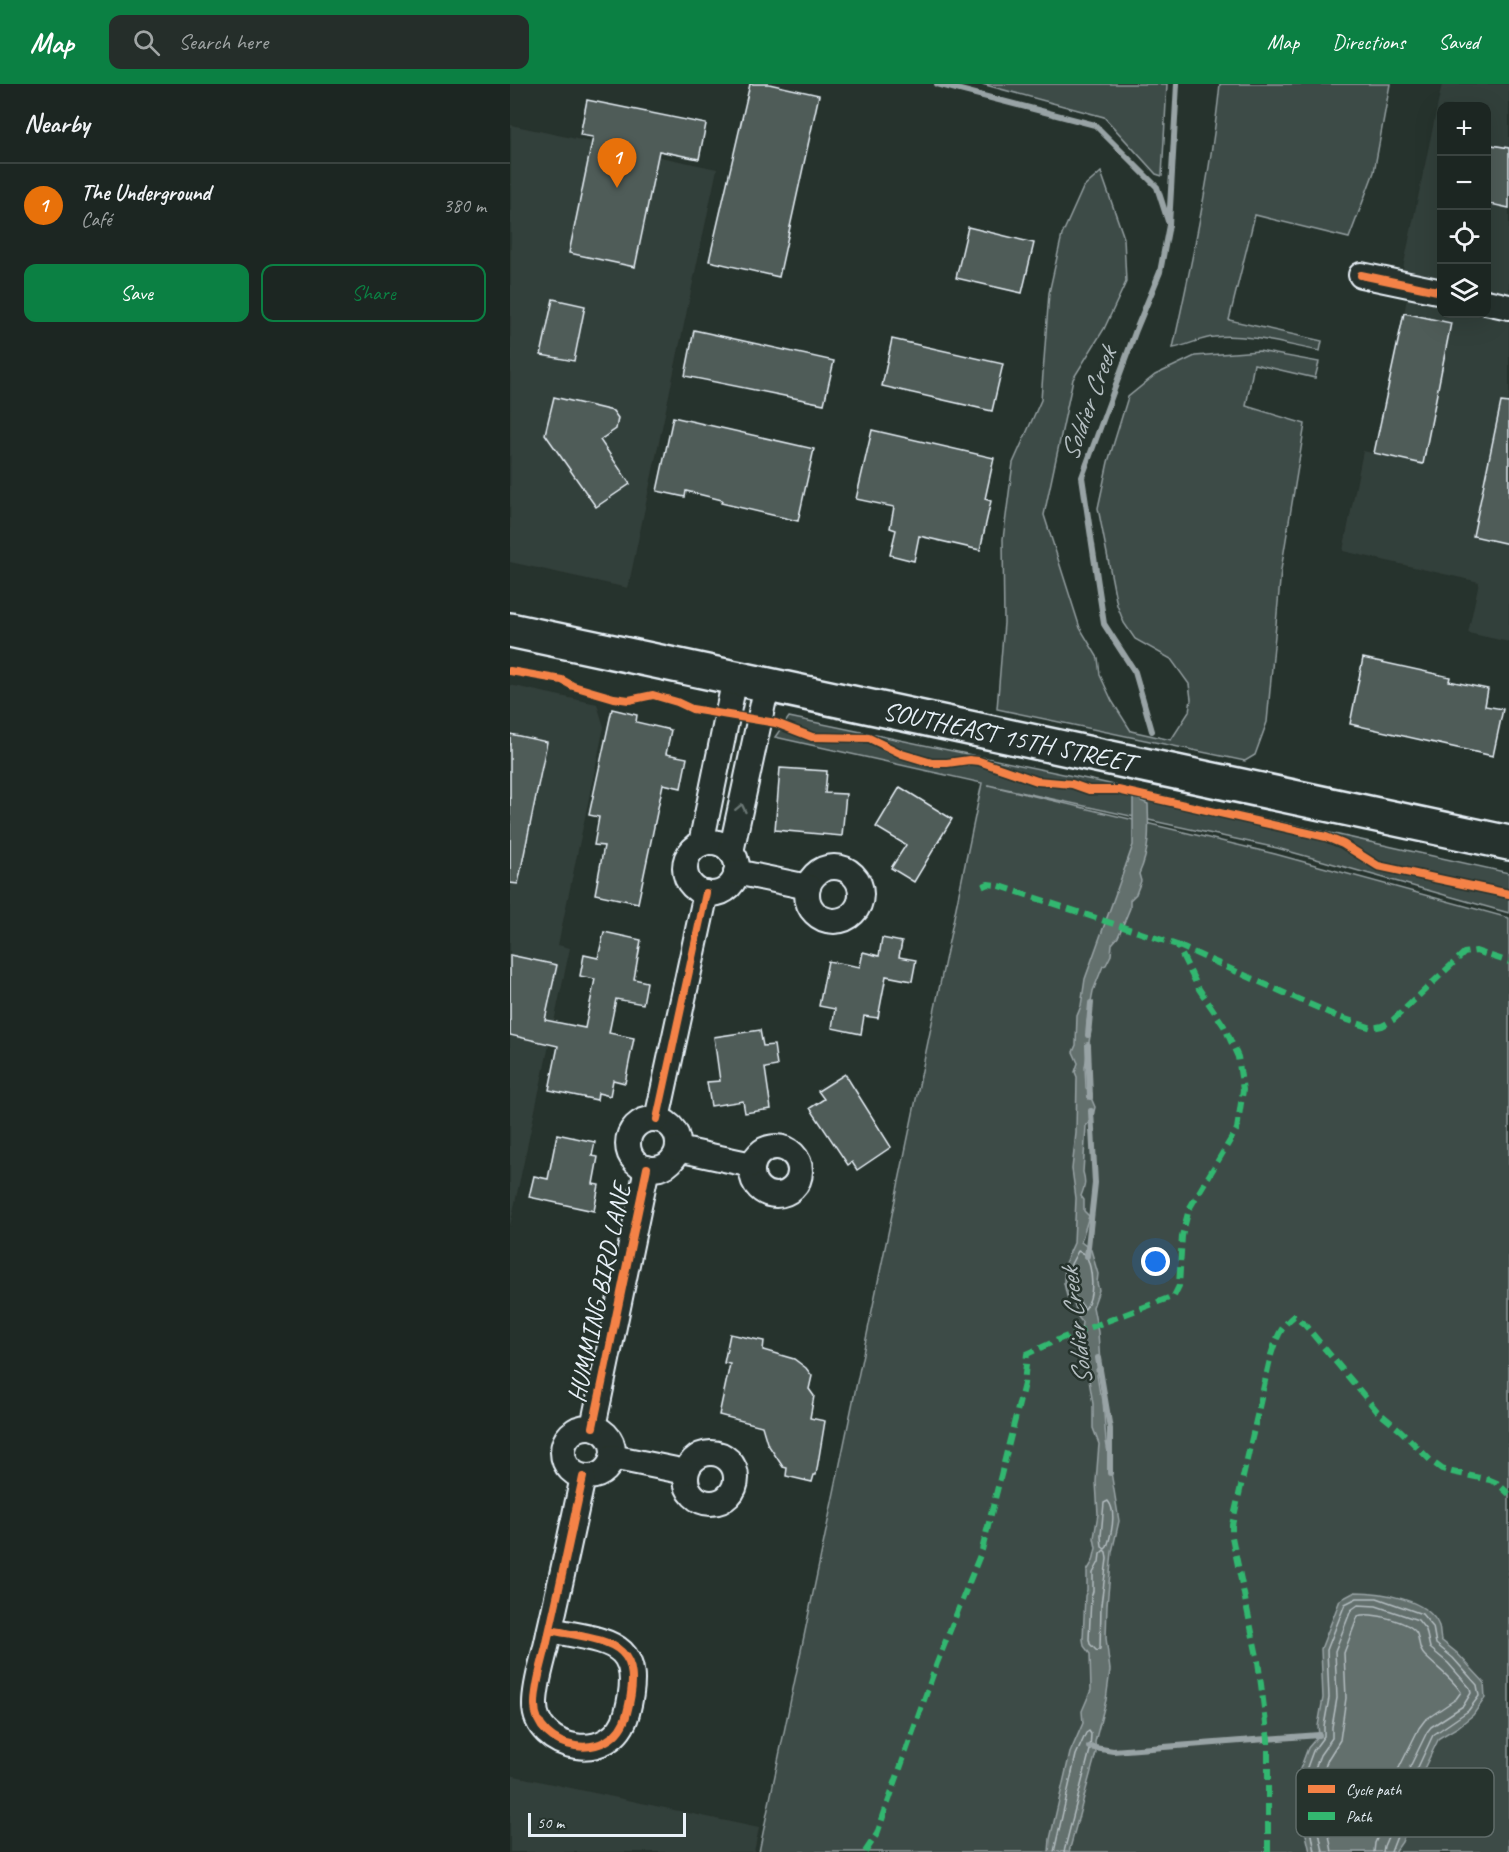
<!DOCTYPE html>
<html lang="en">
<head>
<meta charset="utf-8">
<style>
  :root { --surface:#1c2622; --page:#252e2a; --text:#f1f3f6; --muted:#a0a5a5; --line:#3a4340; --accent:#0b8043 }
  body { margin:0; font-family:Caveat,sans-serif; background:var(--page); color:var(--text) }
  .controls { position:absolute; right:18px; top:18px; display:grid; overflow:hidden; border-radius:12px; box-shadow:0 6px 24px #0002 }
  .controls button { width:54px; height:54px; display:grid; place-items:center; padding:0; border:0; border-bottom:2px solid var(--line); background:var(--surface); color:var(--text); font:30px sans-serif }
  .scale { position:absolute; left:18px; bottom:15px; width:158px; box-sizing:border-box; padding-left:6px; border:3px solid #e8f1f8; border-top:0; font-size:16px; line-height:21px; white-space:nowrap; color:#e8f1f8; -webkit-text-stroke:4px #26332d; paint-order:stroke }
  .you { position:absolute; left:646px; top:1178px; width:21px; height:21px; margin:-15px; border:4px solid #fff; border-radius:50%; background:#1a73e8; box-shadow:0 0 0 9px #1a73e833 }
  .badge { display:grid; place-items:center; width:39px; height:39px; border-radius:50%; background:var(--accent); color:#fff; font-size:20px; font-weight:700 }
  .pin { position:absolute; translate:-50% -50px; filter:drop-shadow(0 2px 3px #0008) }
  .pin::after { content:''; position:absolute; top:32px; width:21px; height:18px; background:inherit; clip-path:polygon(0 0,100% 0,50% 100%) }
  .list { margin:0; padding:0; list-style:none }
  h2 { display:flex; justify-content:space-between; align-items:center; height:78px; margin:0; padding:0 24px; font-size:26px }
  h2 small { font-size:20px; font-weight:400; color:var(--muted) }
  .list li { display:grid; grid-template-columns:39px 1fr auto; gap:18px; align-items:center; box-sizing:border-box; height:84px; padding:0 24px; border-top:2px solid var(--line) }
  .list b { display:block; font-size:22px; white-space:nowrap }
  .list p { margin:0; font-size:20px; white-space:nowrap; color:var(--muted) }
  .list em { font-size:20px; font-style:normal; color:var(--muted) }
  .actions { display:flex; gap:12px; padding:18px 24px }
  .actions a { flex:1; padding:14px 0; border:2px solid var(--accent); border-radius:12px; text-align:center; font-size:21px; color:var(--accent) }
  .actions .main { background:var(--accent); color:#fff }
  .icon { flex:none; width:33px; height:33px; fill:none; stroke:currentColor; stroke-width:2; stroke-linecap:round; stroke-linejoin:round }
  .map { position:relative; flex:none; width:999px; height:1768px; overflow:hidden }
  header { display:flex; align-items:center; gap:36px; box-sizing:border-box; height:84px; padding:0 30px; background:var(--accent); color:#fff }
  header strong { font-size:28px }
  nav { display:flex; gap:33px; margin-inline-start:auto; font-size:21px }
  .search { width:420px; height:54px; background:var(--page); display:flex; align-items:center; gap:15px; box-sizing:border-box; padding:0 21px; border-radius:12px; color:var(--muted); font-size:22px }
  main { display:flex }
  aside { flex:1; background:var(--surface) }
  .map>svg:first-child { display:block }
  .built { fill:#333f3a; fill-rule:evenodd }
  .green { fill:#3e4b47; stroke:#939ea0; stroke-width:1.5 }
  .water { fill:#636f6d; stroke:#98a3a5; stroke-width:1.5 }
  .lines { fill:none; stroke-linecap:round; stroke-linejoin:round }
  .shore { stroke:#b3bdc0; stroke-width:1.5 }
  .stream { stroke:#98a3a5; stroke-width:6 }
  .building { fill:#505c59; stroke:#e8f1f8; stroke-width:1.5 }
  .street-casing { stroke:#e8f1f8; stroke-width:28 }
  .secondary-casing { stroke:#e8f1f8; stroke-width:38 }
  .street { stroke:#26332d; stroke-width:24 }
  .secondary { stroke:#26332d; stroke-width:33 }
  .quiet { stroke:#33b770; stroke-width:6; stroke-dasharray:12 6; stroke-linecap:butt }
  .cycleway-casing { stroke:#26332d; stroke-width:11 }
  .cycleway { stroke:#f48246; stroke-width:8 }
  .oneway { stroke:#6a7674 }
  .labels { text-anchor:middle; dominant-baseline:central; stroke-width:5; stroke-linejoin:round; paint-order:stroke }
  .street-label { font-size:26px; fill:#e8f1f8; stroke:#26332d }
  .water-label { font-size:27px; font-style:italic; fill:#b3bdc0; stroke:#26332d }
  .key { fill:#26332d; stroke:#606c6a; stroke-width:1.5 }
  .key-label { font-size:16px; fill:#e8f1f8 }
</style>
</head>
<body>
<header>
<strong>Map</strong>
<div class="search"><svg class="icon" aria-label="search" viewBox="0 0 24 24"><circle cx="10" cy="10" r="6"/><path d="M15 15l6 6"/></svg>Search here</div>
<nav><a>Map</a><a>Directions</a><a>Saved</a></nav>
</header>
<main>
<aside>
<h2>Nearby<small></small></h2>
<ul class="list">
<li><span class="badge" style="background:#e8710a">1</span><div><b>The Underground</b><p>Café</p></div><em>380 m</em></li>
</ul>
<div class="actions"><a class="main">Save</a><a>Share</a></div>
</aside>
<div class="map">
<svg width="999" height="1768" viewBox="0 0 999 1768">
  <rect width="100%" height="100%" fill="#26332d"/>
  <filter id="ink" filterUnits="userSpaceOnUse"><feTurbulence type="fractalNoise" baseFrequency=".0167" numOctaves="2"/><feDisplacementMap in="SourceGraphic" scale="12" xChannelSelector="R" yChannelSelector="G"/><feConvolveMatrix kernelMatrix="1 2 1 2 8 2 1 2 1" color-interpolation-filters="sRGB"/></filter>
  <g filter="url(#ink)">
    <!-- built -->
    <g class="built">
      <path d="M932 0H999V558L958 549 969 498 833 467 853 367 913 379 941 239 894 229 901 197 891 194ZM932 22H976V230H932Z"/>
      <path d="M1 41 207 85 118 504 0 478Z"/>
      <path d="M0 601 87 620 94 643 48 861 60 864 0 1142Z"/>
      <path d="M0 1691 249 1744 244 1768H0Z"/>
    </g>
    <!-- green -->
    <g class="green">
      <path d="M472 0H657L652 92 646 90 594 33Z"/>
      <path d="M710 0H880L864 88 839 154 745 131 719 236 812 257 810 267C776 261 738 249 704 253 690 254 677 262 663 264 682 177 701 89 710 0Z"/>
      <path d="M591 88 614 154 616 198 594 245 563 295 534 431 570 544 588 574 590 591 602 617 621 647 661 656 679 628 681 615 679 600 661 575 625 555 614 539 607 521 588 424 598 378 618 313 645 291 685 272 749 267 809 278 805 294 744 280 736 322 795 340 771 486 757 638 745 671 735 677 487 625 494 539 493 455 503 379 531 316 539 209 552 151 573 104Z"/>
      <path d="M279 633 582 696 999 789V829L767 764 478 701 765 770 999 834V1768H249L472 699 265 653Z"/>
    </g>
    <!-- water -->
    <g class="water">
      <path d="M623 713 638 720C639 746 640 766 629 790L631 797 626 810 620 816V824L608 853 602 860 601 871 596 881 593 882 583 907 577 938V943L581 946 575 983 576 1004 582 1009V1016L585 1023 583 1032 580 1033V1037L576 1042 573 1088C576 1098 575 1102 571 1112L574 1116V1127L579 1132 571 1158 581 1166 588 1190 587 1199 589 1206 583 1223 588 1248 590 1280 586 1286 588 1288 587 1291 590 1310 593 1311V1316L596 1357 609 1437 602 1468 597 1521 596 1554 600 1586 596 1616 585 1658 586 1669 559 1768H539L540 1755 560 1669 573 1639 572 1627 581 1606 580 1570 574 1562 573 1555 575 1512 577 1506V1487L583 1477 586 1464 584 1454 588 1430 586 1398 589 1360 583 1344V1320L574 1266 570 1254 572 1238 568 1233 564 1219 557 1212 554 1199 555 1179 564 1159 566 1114 562 1085 566 1049 567 993 565 988 568 979 563 968 566 961 567 932 571 922 575 895 623 761Z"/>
      <path d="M845 1508C870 1508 919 1515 929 1542 930 1546 930 1552 931 1556L947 1569 974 1598 975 1614 963 1631 948 1643 929 1654 908 1697 902 1731 892 1758 885 1768H800L795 1746 789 1733 793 1704 790 1685 798 1664 809 1651 808 1642 813 1614 811 1565 830 1516Z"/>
    </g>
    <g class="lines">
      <!-- shore -->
      <g class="shore">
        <path d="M568 1167 576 1171C583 1187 585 1211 575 1225L562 1209 560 1199 561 1180Z"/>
        <path d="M598 1417C607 1428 601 1451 597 1463L595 1465 592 1463 591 1452 594 1419Z"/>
        <path d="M594 1466 596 1468 597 1475 591 1521 590 1565 587 1567 580 1560 579 1555 581 1514 583 1507V1489L589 1478 590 1470Z"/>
        <path d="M544 1768 566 1671 576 1649 579 1647 581 1650 580 1666 554 1768"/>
        <path d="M805 1768 801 1745 795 1732 799 1705 796 1686 803 1667 814 1652V1642L819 1614 817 1566 835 1520 847 1514H867L912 1530 923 1543 926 1560 943 1574 967 1601 969 1612 958 1627 923 1651 902 1696 896 1729 881 1768"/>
        <path d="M813 1768 808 1743 803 1730 806 1705 804 1687 810 1671 822 1654V1643L827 1614 825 1567 841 1526 848 1521 866 1522 908 1536 916 1546 920 1564 938 1579 960 1604 961 1609 953 1622 921 1643 917 1648 895 1693 889 1727 874 1762 873 1768"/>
        <path d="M822 1768 817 1740 812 1729 815 1706 813 1688 818 1675 830 1656 836 1614 834 1569 848 1532C859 1527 902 1538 907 1550 910 1558 908 1565 915 1572 927 1584 941 1593 951 1608L946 1615 915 1636 909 1644 886 1690 880 1725 865 1759 864 1768"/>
      </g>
      <!-- stream -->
      <g class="stream">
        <path d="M427 0 585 41 647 103 658 137"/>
        <path d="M642 647 625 588 594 540 572 393 626 246 650 188 659 141 667 0"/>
        <path d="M578 951 581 919"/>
        <path d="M578 961 580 1013"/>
        <path d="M577 1172 585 1099 581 1027"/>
        <path d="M588 1274 600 1345V1389"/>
        <path d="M579 1663 603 1667 809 1651"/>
      </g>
    </g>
    <!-- building -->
    <g class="building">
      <path d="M240 0H259L309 11 269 193 199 177Z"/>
      <path d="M77 16 196 40 189 75 149 67 125 183 59 169 83 53 70 51Z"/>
      <path d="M976 60 999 64V124L976 119Z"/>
      <path d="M458 143 524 159 512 209 446 194Z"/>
      <path d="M43 215 75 222 64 277 31 271Z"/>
      <path d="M894 229 941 239 913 380 864 369Z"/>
      <path d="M184 246 324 277 314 320 175 292Z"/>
      <path d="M382 255 493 280 482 327 372 302Z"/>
      <path d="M44 313 103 327 108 334 106 345 90 356 120 400 86 423 35 350Z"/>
      <path d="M991 318 999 319V460L963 452Z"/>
      <path d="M163 333 304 365 288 437 211 419 212 416 176 407 175 413 147 407Z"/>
      <path d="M362 346 484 374 475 415 481 417 470 466 409 452 404 477 380 471 386 446 380 444 384 423 346 415Z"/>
      <path d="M853 574 940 593 939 597 978 605 975 622 993 625 983 672 840 640Z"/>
      <path d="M102 625 127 631 126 638 161 646 156 670 177 674 171 704 153 700 128 819 85 810 94 762 84 761 89 733 79 731Z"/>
      <path d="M0 650 37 658 8 800 0 799Z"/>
      <path d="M270 684 317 687 315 709 336 710 332 752 265 746Z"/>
      <path d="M390 703 442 735 404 798 381 784 396 761 366 743Z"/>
      <path d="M94 848 131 856 124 895 137 898 133 920 106 915 99 949 124 954 115 999 103 996 100 1012 88 1009 87 1016 39 1006 48 962 0 951V871L47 881 35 936 75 944 85 895 70 892 74 871 88 874Z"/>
      <path d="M372 854 392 858 389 873 406 876 402 897 376 892 368 934 354 932 351 950 322 944 325 925 309 922 318 877 350 883 353 868 369 872Z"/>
      <path d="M250 946 253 962 264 961 267 982 255 984 261 1025 235 1029 233 1017 201 1022 197 998 210 997 204 953Z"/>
      <path d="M335 990 381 1063 347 1086 342 1078 338 1081 300 1024 314 1015 308 1007Z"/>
      <path d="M47 1050 85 1058 82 1072 88 1073 83 1100 89 1101 84 1127 19 1113 24 1092 38 1095Z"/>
      <path d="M220 1250 254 1257 253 1266 284 1275 296 1284 302 1292 299 1305 304 1312 300 1334 315 1337 306 1391H304L302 1398 276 1392 277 1384 273 1383 257 1359 252 1342 209 1331 220 1280 214 1279Z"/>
    </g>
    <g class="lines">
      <defs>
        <g id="street">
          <path d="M851 191 932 208"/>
          <path d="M976 218 999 223"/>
          <circle cx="201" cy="784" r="26"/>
          <path d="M191 760 225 594"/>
          <path d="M221 768 257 601"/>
          <circle cx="324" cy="810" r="27"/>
          <path d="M226 788 298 803"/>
          <circle cx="143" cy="1060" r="25"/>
          <path d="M147 1035 196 809"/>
          <circle cx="266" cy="1087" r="24"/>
          <path d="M168 1065 242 1081"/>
          <circle cx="78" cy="1368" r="25"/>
          <path d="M83 1343 137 1084"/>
          <circle cx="201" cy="1394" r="25"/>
          <path d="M102 1373 176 1388"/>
          <path d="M40 1546C99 1558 136 1556 117 1629 103 1683 24 1666 25 1620 25 1597 35 1572 39 1549 51 1497 62 1445 73 1393"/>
        </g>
        <g id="secondary">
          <path id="s1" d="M0 546 999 759"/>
        </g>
      </defs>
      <!-- street casing -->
      <use href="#street" class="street-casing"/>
      <!-- secondary casing -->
      <use href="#secondary" class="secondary-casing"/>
      <!-- street -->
      <use href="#street" class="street"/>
      <!-- secondary -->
      <use href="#secondary" class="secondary"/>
      <!-- quiet -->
      <g class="quiet">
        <path d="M667 861 826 932 862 944 872 942 883 936 954 869 966 867 999 878"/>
        <path d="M355 1768 367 1750 427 1579 472 1466 514 1300 517 1270 552 1254 664 1212 669 1202 672 1152 679 1125 727 1045 733 1006 728 973 714 942 689 905 667 861 487 801 478 800 471 803"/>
        <path d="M758 1768V1655L748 1577 722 1453V1441L761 1271C766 1255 771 1242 784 1232L795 1241 867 1327 891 1347 921 1377 932 1385 942 1388 980 1396 987 1399 999 1410"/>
      </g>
      <defs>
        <g id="cycleway">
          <path d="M851 191 932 208"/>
          <path d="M0 587 52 596 63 602 104 614 119 616 143 611 167 618 182 625 266 639 302 653 359 654 392 670 422 679H437L459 676 469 677 527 697 562 700 579 706H608L816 753 833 760 868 782 999 810"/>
          <path d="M147 1035 196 809"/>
          <path d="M83 1343 137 1084"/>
          <path d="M40 1546C99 1558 136 1556 117 1629 103 1683 24 1666 25 1620 25 1597 35 1572 39 1549 51 1497 62 1445 73 1393"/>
        </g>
      </defs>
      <!-- cycleway casing -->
      <use href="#cycleway" class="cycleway-casing"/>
      <!-- cycleway -->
      <use href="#cycleway" class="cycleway"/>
    </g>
    <!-- one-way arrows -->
    <defs><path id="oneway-chevron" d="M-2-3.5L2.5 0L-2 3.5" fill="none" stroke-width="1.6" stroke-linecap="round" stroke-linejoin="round" transform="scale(1.5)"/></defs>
    <use class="oneway" href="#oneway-chevron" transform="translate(231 724) rotate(-78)"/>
  </g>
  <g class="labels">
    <!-- street labels -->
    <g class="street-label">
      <text stroke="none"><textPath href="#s1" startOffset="510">SOUTHEAST 15TH STREET</textPath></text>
      <text transform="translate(89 1209) rotate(-78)">HUMMING BIRD LANE</text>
    </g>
    <!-- water labels -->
    <g class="water-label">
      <text transform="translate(578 320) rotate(-70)">Soldier Creek</text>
      <text transform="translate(566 1243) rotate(-97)">Soldier Creek</text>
    </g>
  </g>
  <!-- legend -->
  <rect x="786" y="1684" width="198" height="69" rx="9" class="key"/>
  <rect x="798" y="1701" width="27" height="8" fill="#f48246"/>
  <rect x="798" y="1728" width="27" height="8" fill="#33b770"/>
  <g class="key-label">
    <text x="836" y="1711">Cycle path</text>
    <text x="836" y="1738">Path</text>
  </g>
</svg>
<div class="controls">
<button>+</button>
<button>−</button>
<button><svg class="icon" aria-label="locate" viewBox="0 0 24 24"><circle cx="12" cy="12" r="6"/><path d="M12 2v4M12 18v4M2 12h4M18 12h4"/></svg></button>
<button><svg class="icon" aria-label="layers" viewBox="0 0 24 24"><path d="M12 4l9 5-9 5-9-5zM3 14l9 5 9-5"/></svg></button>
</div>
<div class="scale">50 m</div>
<div class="you"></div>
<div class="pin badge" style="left:107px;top:104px;background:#e8710a">1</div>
</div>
</main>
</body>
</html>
